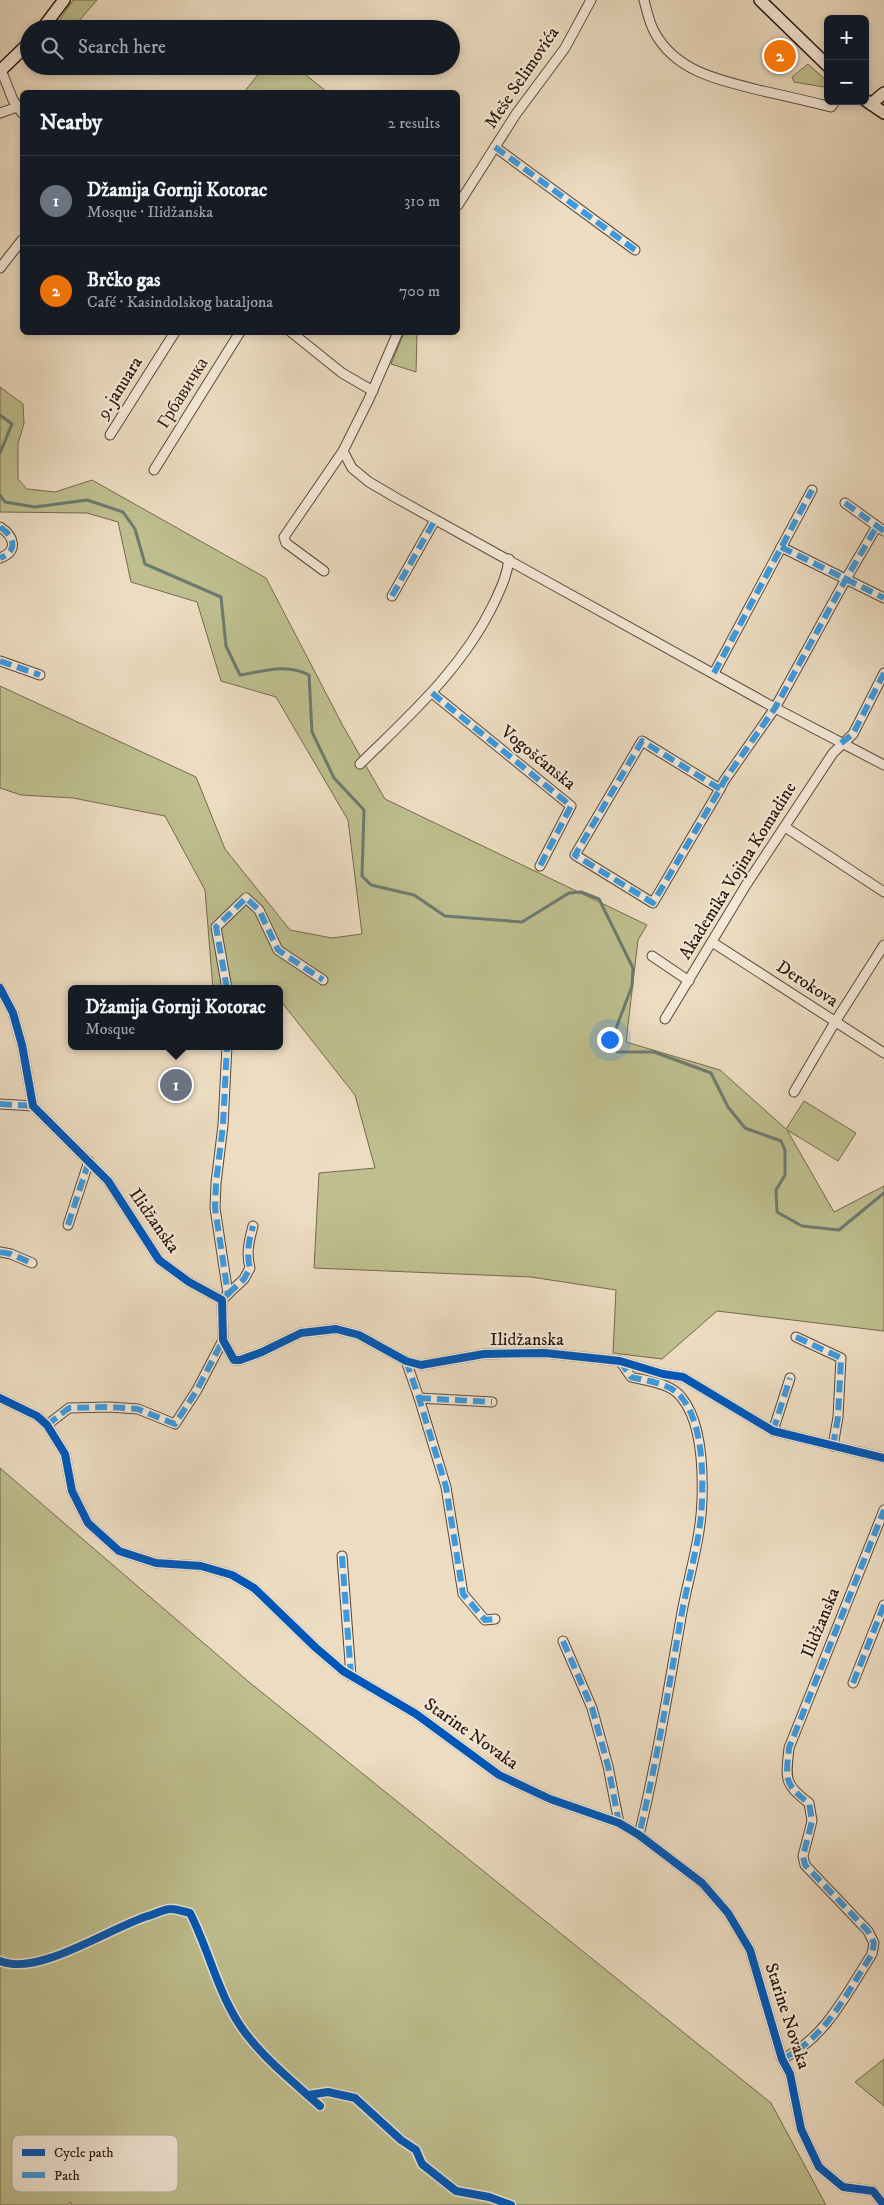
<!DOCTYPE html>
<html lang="en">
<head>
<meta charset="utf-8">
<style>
  :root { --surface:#171b24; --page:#242831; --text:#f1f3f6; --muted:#9ea1a6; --line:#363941; --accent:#db2777 }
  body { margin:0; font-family:"IM FELL DW Pica",serif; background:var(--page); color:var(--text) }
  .controls { position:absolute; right:15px; top:15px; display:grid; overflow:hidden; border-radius:8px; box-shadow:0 2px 8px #0003 }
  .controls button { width:45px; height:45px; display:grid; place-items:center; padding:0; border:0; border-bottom:1px solid var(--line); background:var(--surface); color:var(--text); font:25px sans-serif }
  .you { position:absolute; left:609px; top:1039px; width:18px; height:18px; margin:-12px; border:4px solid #fff; border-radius:50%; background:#1a73e8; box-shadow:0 0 0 8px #1a73e833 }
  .badge { display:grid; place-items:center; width:32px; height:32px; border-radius:50%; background:var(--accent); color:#fff; font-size:16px; font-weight:700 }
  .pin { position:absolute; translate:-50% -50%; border:2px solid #fff; box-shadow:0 1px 5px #0006 }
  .popup { position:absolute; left:68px; top:985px; width:215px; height:65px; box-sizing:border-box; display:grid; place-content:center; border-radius:8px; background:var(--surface); filter:drop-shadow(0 1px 4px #0005); font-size:16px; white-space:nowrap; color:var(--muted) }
  .popup b { font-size:19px; color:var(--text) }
  .popup::after { content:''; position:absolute; left:50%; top:100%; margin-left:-10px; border:10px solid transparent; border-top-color:var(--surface) }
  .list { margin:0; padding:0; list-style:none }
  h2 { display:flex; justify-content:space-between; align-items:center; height:65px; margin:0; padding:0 20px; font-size:21px }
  h2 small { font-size:16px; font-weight:400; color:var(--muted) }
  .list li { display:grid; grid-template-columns:32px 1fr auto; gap:15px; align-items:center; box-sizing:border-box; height:90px; padding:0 20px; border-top:1px solid var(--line) }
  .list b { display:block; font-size:19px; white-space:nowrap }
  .list p { margin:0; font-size:16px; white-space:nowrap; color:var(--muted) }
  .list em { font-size:16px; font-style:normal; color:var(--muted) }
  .icon { flex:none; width:28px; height:28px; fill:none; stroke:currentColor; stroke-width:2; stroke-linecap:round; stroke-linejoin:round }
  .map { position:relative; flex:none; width:884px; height:2205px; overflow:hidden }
  .search { position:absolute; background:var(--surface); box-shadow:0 2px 8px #0003; left:20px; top:20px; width:440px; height:55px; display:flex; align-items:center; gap:12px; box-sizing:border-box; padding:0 18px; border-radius:28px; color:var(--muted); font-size:19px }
  .panel { position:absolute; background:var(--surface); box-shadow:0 2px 8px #0003; left:20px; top:90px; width:440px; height:245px; border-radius:8px }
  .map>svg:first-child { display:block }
  .green { fill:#bebe8e; stroke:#746a4d }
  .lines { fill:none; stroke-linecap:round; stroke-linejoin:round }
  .stream { stroke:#6c7a70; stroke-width:3 }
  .street-casing { stroke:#5a4839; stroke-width:11 }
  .secondary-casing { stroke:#29160c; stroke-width:14 }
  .street { stroke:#f3e8d7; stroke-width:9 }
  .secondary { stroke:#f3e8d7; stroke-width:11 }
  .quiet { stroke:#3d9ade; stroke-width:6; stroke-dasharray:12 6; stroke-linecap:butt }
  .cycleway-casing { stroke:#f3e8d7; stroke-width:11 }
  .cycleway { stroke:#0057b8; stroke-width:8 }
  .labels { text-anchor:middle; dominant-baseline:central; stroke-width:4; stroke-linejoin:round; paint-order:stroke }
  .street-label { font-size:18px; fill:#29160c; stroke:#f3e8d7 }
  .key { fill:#f3e8d7; stroke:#b6a99a; stroke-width:1 }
  .key-label { font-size:14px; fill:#29160c }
</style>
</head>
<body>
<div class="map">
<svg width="884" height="2205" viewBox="0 0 884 2205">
  <rect width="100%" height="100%" fill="#ecdcc1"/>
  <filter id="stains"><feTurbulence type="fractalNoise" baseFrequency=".004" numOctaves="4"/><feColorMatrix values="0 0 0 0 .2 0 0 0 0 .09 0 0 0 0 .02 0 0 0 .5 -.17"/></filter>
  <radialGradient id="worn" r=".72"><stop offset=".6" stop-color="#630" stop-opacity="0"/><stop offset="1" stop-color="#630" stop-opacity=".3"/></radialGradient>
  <!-- green -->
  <g class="green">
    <path d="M73 0H97L72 29H63L57 24Z"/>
    <path d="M808 64 828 82 827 86 824 87 794 82 792 77Z"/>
    <path d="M265 66H295L327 92H244Z"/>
    <path d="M404 333H417L416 372 391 364Z"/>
    <path d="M0 387 23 404 24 423 18 444V479L27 489 55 492 92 480 266 578 343 726 385 799 647 925 638 940 626 1042 720 1070 786 1129 804 1101 856 1133 838 1161 787 1130 834 1212 884 1186V1331L717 1311 662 1359 613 1353 616 1290 531 1277 314 1268 319 1173 375 1168 355 1095 280 1000V989H213L205 890 165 816 73 798 21 795 0 788V686L196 777 225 849 290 930 332 938 362 934 348 820 276 697 221 681 197 602 131 582 118 522 87 513 0 512Z"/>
    <path d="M0 1468 249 1682 771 2103 826 2205H71V2202L67 2205H0Z"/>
    <path d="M884 2059V2106L855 2082Z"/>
  </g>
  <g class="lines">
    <!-- stream -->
    <g class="stream">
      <path d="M0 415 12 424 0 453"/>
      <path d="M0 495 5 502 35 507 87 500 123 512 135 529 145 564 221 597 226 646 240 675C264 671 287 663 309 675L312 732 334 778 364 810 362 876 371 885 414 895 445 916 522 922 569 893 581 892 599 899 633 968 632 986 612 1039 617 1052H654L711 1073 728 1107 745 1128 781 1141 785 1150V1175L776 1190 777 1212 802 1226 839 1230 884 1193"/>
    </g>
    <defs>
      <g id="street">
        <path d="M644 0C647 11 649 23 655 33 677 73 723 81 763 91 786 96 808 101 831 107L835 101"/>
        <path d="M1 70 13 100 22 113"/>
        <path d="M0 113 17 107"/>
        <path d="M495 147 635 250"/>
        <path d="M458 205 516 114 565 48 591 0"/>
        <path d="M0 268 22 240"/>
        <path d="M291 332 342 373 373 391"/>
        <path d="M398 332 369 399 343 451 352 468 369 482 398 499 775 708 884 765"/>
        <path d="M110 435 175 332"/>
        <path d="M154 470 240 332"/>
        <path d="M845 503 884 531"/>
        <path d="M0 527C14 536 19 551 0 558"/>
        <path d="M781 547 884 598"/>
        <path d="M324 571 286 543 284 537 343 451"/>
        <path d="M392 596 435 520"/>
        <path d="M0 661 40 675"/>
        <path d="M714 673 812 490"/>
        <path d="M432 693 571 806 540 866"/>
        <path d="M360 764C410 715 463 668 494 603 501 588 507 576 509 559"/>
        <path d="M720 789 642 741 575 855 653 903 720 789 724 781 775 708 846 579 877 526"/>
        <path d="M785 827 884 892"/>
        <path d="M712 942 884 1053"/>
        <path d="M652 956 689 981"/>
        <path d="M0 988 13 1013 22 1045 33 1106 108 1181 159 1260 189 1282 222 1300 223 1340 234 1360H240L262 1352 301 1333 336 1329 359 1335 406 1361 421 1365 484 1354 545 1353 620 1361 663 1374 683 1377 773 1431 884 1458"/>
        <path d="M227 989 216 927 246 898 259 910 278 950 323 980"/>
        <path d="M665 1019 746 885 833 753 853 734 884 673"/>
        <path d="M794 1092 835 1022 884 945"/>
        <path d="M0 1104 33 1106"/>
        <path d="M68 1225 89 1161"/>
        <path d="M0 1252 11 1254 32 1263"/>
        <path d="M228 1294 244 1279 250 1268C246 1253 249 1241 253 1226"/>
        <path d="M222 1300 228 1294 215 1208 216 1183 223 1125 227 1046"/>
        <path d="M796 1337 841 1358 838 1417 833 1446"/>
        <path d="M406 1361 419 1398 446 1487 463 1594 485 1620 495 1619"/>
        <path d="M620 1361 631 1377C647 1381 671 1383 682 1398 702 1423 703 1469 702 1500 701 1538 689 1575 682 1612 669 1686 657 1761 639 1835"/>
        <path d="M0 1398 37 1416 47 1425 65 1454 72 1491 88 1523 119 1551 156 1563 201 1566 232 1575 254 1588 315 1647 343 1671 416 1714 499 1775 550 1799 619 1823 639 1835 702 1883 728 1913 750 1950 782 2059 790 2074 801 2129 819 2167 843 2187 873 2191 884 2205"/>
        <path d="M419 1398 492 1402"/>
        <path d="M47 1425 69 1408 109 1407 138 1409 175 1424 197 1390 223 1340"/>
        <path d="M773 1431 790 1378"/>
        <path d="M342 1556 351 1676"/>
        <path d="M563 1641 592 1708 608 1766 619 1823"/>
        <path d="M853 1683 884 1605"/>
        <path d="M782 2059C825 2039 847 1993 872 1954L874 1943 868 1931 805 1865 803 1856 812 1821 809 1803C783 1784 786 1778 789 1748L884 1510"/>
      </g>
      <g id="secondary">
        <path d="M760 0 828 66"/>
        <path d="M42 29 64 0"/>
        <path d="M0 71 29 43"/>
        <path d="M865 100 884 113"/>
        <path d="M871 104 884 93"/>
      </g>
    </defs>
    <!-- street casing -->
    <use href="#street" class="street-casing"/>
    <!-- secondary casing -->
    <use href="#secondary" class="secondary-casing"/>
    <!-- street -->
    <use href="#street" class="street"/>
    <!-- secondary -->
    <use href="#secondary" class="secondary"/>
    <!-- quiet -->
    <g class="quiet">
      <path d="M495 147 635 250"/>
      <path d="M845 503 884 531"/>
      <path d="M0 527C14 536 19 551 0 558"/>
      <path d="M781 547 884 598"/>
      <path d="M392 596 435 520"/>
      <path d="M0 661 40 675"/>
      <path d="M714 673 812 490"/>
      <path d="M432 693 571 806 540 866"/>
      <path d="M841 743 853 734 884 673"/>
      <path d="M720 789 642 741 575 855 653 903 720 789 724 781 775 708 846 579 877 526"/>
      <path d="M227 989 216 927 246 898 259 910 278 950 323 980"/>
      <path d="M0 1104 33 1106"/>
      <path d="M68 1225 89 1161"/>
      <path d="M0 1252 11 1254 32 1263"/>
      <path d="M228 1294 244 1279 250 1268C246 1253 249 1241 253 1226"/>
      <path d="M222 1300 228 1294 215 1208 216 1183 223 1125 227 1046"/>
      <path d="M796 1337 841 1358 838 1417 833 1446"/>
      <path d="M406 1361 419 1398 446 1487 463 1594 485 1620 495 1619"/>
      <path d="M620 1361 631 1377C647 1381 671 1383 682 1398 702 1423 703 1469 702 1500 701 1538 689 1575 682 1612 669 1686 657 1761 639 1835"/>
      <path d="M419 1398 492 1402"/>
      <path d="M47 1425 69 1408 109 1407 138 1409 175 1424 197 1390 223 1340"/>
      <path d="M773 1431 790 1378"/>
      <path d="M342 1556 351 1676"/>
      <path d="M563 1641 592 1708 608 1766 619 1823"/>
      <path d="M853 1683 884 1605"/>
      <path d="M782 2059C825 2039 847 1993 872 1954L874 1943 868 1931 805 1865 803 1856 812 1821 809 1803C783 1784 786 1778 789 1748L884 1510"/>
    </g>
    <defs>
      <g id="cycleway">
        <path d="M0 988 13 1013 22 1045 33 1106 108 1181 159 1260 189 1282 222 1300 223 1340 234 1360H240L262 1352 301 1333 336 1329 359 1335 406 1361 421 1365 484 1354 545 1353 620 1361 663 1374 683 1377 773 1431 884 1458"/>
        <path d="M0 1398 37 1416 47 1425 65 1454 72 1491 88 1523 119 1551 156 1563 201 1566 232 1575 254 1588 315 1647 343 1671 416 1714 499 1775 550 1799 619 1823 639 1835 702 1883 728 1913 750 1950 782 2059 790 2074 801 2129 819 2167 843 2187 873 2191 884 2205"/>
        <path d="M0 1961C38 1977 109 1928 148 1916 155 1914 164 1909 171 1909 177 1909 184 1912 190 1913 211 1954 220 2004 251 2040 271 2065 297 2085 320 2106"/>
        <path d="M308 2095 328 2092 355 2098 401 2140 416 2150 422 2164 456 2191 489 2197 511 2205"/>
      </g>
    </defs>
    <!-- cycleway casing -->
    <use href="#cycleway" class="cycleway-casing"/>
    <!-- cycleway -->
    <use href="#cycleway" class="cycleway"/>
  </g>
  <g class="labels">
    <!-- street labels -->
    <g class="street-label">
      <text transform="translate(522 78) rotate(-56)">Meše Selimovića</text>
      <text transform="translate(120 388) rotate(-58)">9. januara</text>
      <text transform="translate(183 393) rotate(-58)">Грбавичка</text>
      <text transform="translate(538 758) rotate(39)">Vogošćanska</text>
      <text transform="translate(738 871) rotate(-58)">Akademika Vojina Komadine</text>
      <text transform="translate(807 984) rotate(33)">Derokova</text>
      <text transform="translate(154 1221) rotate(55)">Ilidžanska</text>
      <text x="527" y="1340">Ilidžanska</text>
      <text transform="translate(821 1623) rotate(-68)">Ilidžanska</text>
      <text transform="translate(471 1734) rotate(35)">Starine Novaka</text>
      <text transform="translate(787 2016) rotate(72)">Starine Novaka</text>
    </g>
  </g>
  <!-- legend -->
  <rect x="12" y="2135" width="166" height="57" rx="8" class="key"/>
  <rect x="22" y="2149" width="23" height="7" fill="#0057b8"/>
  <rect x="22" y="2172" width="23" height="6" fill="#3d9ade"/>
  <g class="key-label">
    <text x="54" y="2157">Cycle path</text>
    <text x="54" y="2180">Path</text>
  </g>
  <rect width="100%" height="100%" filter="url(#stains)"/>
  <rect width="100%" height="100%" fill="url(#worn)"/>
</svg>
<div class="controls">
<button>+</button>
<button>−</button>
</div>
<div class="you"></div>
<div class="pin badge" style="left:176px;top:1085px;background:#6b7280">1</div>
<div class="popup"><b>Džamija Gornji Kotorac</b>Mosque</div>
<div class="pin badge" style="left:780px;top:56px;background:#e8710a">2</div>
<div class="search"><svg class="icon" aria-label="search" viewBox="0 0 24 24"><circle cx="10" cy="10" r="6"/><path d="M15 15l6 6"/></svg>Search here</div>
<section class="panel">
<h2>Nearby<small>2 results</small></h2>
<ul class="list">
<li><span class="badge" style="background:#6b7280">1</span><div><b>Džamija Gornji Kotorac</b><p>Mosque · Ilidžanska</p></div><em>310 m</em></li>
<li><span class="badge" style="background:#e8710a">2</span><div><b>Brčko gas</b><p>Café · Kasindolskog bataljona</p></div><em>700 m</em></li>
</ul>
</section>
</div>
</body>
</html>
